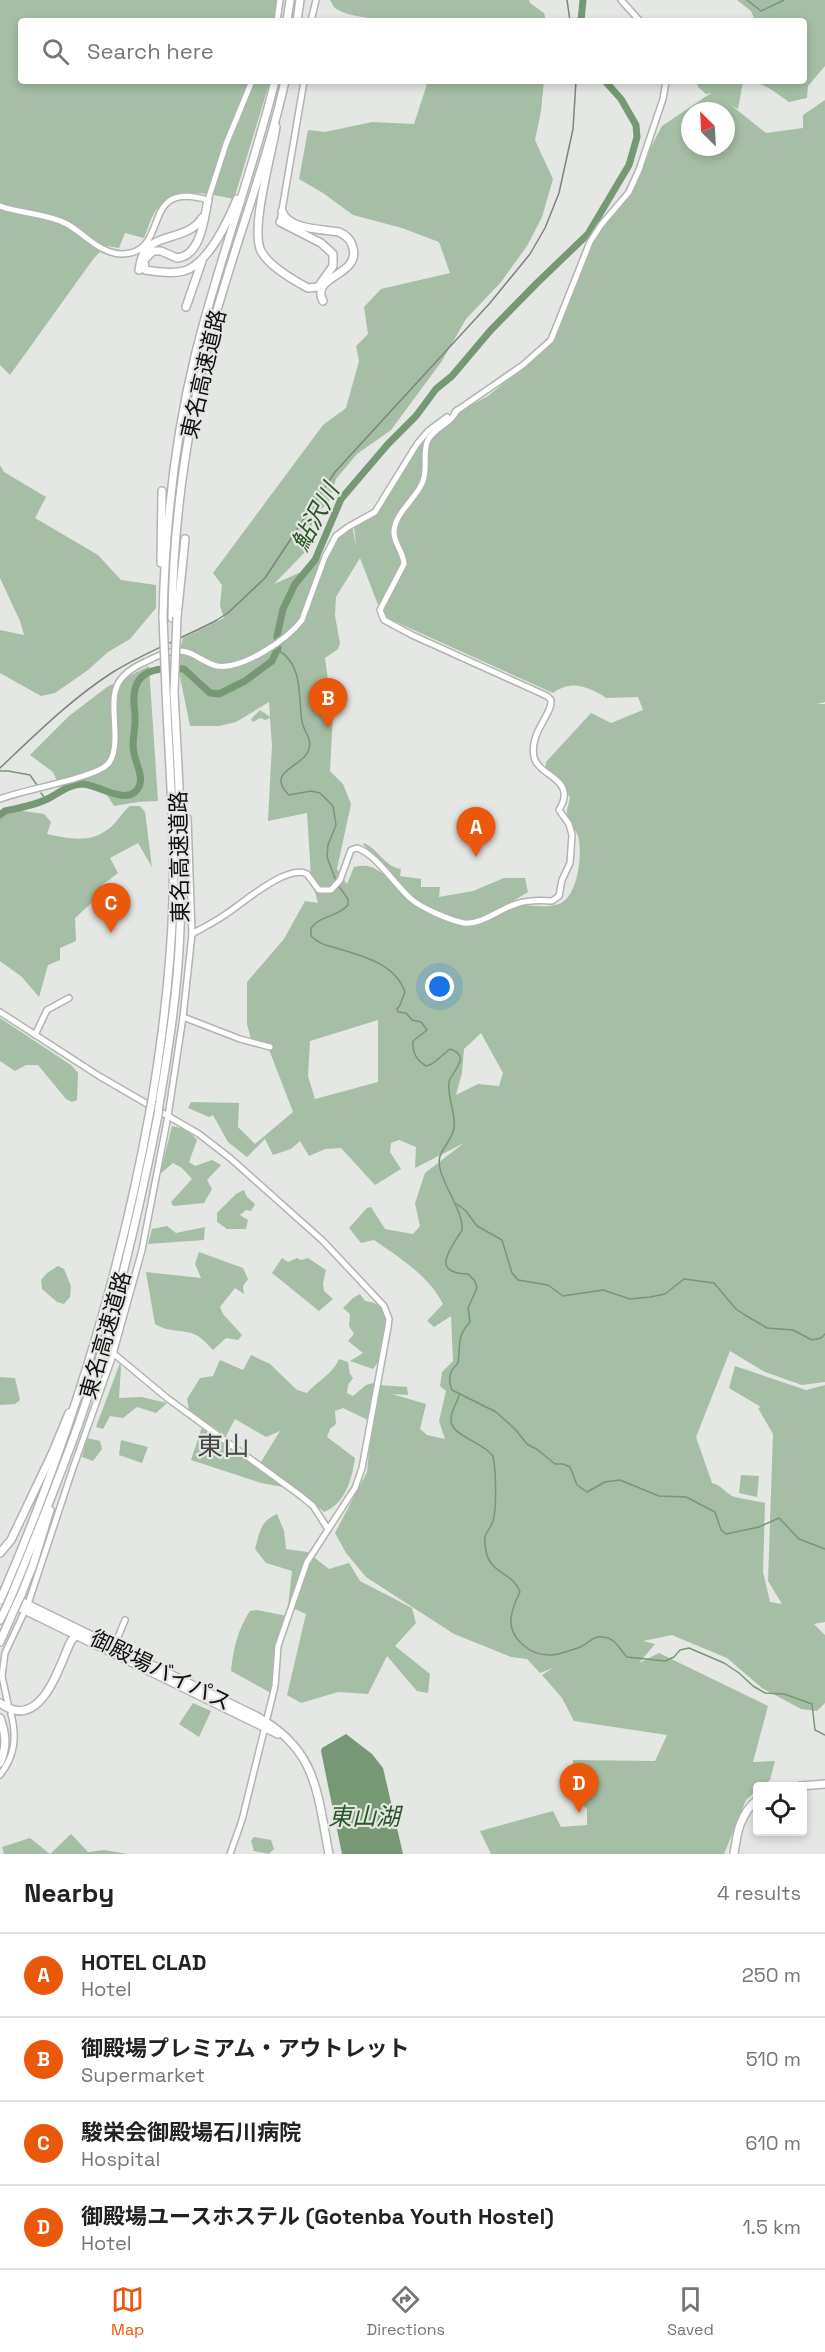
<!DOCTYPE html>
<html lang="en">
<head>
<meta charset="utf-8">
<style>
  :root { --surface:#fff; --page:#f6f6f6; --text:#222; --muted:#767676; --line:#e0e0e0; --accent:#ea580c }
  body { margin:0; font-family:"Space Grotesk","Noto Sans JP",sans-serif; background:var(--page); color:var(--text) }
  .controls { position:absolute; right:18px; bottom:18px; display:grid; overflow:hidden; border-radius:6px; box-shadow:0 3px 9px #0003 }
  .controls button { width:54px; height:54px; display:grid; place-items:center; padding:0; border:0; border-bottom:2px solid var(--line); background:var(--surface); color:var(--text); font:30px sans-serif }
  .compass { position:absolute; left:681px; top:102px; width:54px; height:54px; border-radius:50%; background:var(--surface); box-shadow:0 3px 9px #0003; rotate:336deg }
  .you { position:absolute; left:440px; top:987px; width:21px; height:21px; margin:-15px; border:4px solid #fff; border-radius:50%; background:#1a73e8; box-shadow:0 0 0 9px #1a73e833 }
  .badge { display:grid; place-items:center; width:39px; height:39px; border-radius:50%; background:var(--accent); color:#fff; font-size:20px; font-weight:700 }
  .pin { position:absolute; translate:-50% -50px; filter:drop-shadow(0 2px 3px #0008) }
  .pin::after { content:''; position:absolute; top:32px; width:21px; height:18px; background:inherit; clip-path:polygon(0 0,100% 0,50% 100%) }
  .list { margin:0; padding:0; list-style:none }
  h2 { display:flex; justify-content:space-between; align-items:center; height:78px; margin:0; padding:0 24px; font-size:26px }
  h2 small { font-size:20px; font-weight:400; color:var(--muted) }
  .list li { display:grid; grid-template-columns:39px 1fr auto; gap:18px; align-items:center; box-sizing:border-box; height:84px; padding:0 24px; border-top:2px solid var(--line) }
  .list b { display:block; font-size:22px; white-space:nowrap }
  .list p { margin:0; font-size:20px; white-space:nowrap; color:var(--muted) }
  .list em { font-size:20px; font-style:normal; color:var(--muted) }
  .icon { flex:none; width:33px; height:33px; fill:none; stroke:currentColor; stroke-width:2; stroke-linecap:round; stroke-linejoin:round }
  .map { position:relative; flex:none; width:825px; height:1854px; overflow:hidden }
  .search { position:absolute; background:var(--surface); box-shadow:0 3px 9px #0003; left:18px; right:18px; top:18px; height:66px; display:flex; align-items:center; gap:15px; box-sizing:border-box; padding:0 21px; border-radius:6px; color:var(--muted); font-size:22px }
  .sheet { height:414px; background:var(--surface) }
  nav { display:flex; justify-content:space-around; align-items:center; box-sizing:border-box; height:84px; border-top:2px solid var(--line); background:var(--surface); font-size:16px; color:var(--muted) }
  nav a { display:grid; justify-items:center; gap:3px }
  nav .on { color:var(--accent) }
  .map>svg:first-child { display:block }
  .green { fill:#a6bea5; fill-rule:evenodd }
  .water { fill:#769874 }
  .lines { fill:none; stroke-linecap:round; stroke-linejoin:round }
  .stream { stroke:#769874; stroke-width:1.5 }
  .river { stroke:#769874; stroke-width:7 }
  .secondary-casing { stroke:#b1b4b1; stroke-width:8 }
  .highway-casing { stroke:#b1b4b1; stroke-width:10 }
  .secondary { stroke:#fff; stroke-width:5 }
  .highway { stroke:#fff; stroke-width:7 }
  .rail { stroke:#808280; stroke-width:1.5 }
  .highway-bridge-casing { stroke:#b1b4b1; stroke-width:10; stroke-linecap:butt }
  .highway-bridge { stroke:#fff; stroke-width:7 }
  .labels { text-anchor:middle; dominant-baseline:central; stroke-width:4.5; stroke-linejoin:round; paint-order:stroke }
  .street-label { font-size:22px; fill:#0e0f0e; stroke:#e4e7e3 }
  .water-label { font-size:24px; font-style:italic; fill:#275826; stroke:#e4e7e3 }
  .quarter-label { font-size:26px; fill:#444744; stroke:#e4e7e3 }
</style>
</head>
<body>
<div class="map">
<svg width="825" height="1854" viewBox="0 0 825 1854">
  <rect width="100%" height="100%" fill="#e4e7e3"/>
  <!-- green -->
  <g class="green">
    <path d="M0 0H276L275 21H21V81H270L234 199C207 194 178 185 158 208 151 215 148 229 144 238L125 233 119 248 106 246 94 258 10 375 0 365Z"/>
    <path d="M330 0H529L530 3 544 13 546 21C509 21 359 28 335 8 333 6 332 3 330 0Z"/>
    <path d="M737 0H825V66L808 86 807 98 789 102C774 92 762 80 743 82L738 109 731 105 766 133 803 128V115L825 100V702L817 704H825V1382L802 1385 765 1372 730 1351 696 1437 712 1483C721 1485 724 1491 732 1496 736 1498 757 1501 765 1503L763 1572 770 1602 782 1604 768 1581 773 1434 758 1408 761 1407 729 1388 735 1366 806 1390 825 1385V1622L814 1624 825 1635V1703L817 1711 801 1709 762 1688 727 1658 672 1635 643 1641 655 1644 639 1663 659 1653 768 1706 753 1762 775 1761 770 1780 762 1786H758L757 1790 746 1800 724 1854H491L480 1831 553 1811 561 1827 587 1825V1809L571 1794 573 1760 655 1761 667 1735 574 1721 562 1698 542 1675 553 1668 540 1673 527 1659 511 1657 454 1634 366 1577 346 1553 335 1533 367 1472 372 1418 370 1421 343 1408 335 1411 336 1424 330 1429 327 1437 355 1458C352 1479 345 1504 324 1512L299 1490 261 1483 191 1460 203 1424 261 1462 280 1431 266 1437 235 1419 226 1436 189 1410 187 1399 200 1378 213 1376 220 1360 243 1370 251 1355 270 1364 297 1390 307 1393C317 1381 333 1374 339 1359L348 1362 350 1374 353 1378 348 1385 347 1393 353 1396 366 1385 377 1382 379 1385 407 1387 408 1395 392 1394 426 1404 420 1429 427 1435 445 1439 439 1421 446 1391 440 1386 442 1372 453 1361 451 1316 434 1327 427 1321 443 1304C428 1275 400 1258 374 1240L361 1243 349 1228 367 1208 371 1207 385 1229 413 1234 420 1226 415 1203 425 1173 464 1143 415 1168 416 1147 399 1140 391 1143 390 1152 401 1169 375 1185 341 1148 325 1149 309 1156 300 1141 291 1149 273 1155 265 1139 247 1157 228 1142 213 1115 209 1117 188 1108 191 1102 239 1103 238 1127 255 1144 293 1112 268 1047 251 1039 247 1024V982L284 939 305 901 318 903 311 876 307 813 268 821 272 745 270 718 265 720 260 718 253 722 251 719 260 710 270 717 269 702 236 722 219 726H190L177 662 183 638 224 618 220 606 222 585 213 573 323 425 346 408 359 361 356 346 368 334 364 307 381 289 450 273 439 242 402 228 353 215 323 193 299 179 308 130 325 132 372 122 414 124 428 81H544L541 111 535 140 553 179 542 217 527 246 501 282 466 319 442 361 391 430 357 454 336 479 328 504 318 511 312 524 304 553 274 584 310 568 352 524 356 547 354 526C383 510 401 470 419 442L431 439 440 422 488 396 542 352 558 323 594 237 624 198 662 126 711 93 706 94 698 87 697 81H804V21H790L796 18 755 21 751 11ZM690 111H726V147H690ZM360 558 380 610 385 617 553 693C568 683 578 684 594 691 599 694 602 694 606 698L638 697 643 710 611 723 591 713 546 762 545 770 562 784 570 798C569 804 566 810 567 816 568 824 576 829 578 836 583 854 578 897 559 904 543 909 528 904 512 905 506 906 500 909 495 912L528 892 525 878H504L473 891 439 897 440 887H421V879L400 876 401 869C385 867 378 849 364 843L363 844 385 870 382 873C372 866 366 864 354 867L347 884 337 869 351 804 343 784 330 771 334 694 330 695 325 658 338 649 340 643 335 616 336 597ZM378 1020V1082L315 1099 308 1076 310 1041ZM481 1033 503 1073 499 1086 478 1084 456 1095 462 1073 464 1049Z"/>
    <path d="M0 465 4 472 46 497 35 518 98 555 121 580 156 585V608L130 639 108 652 88 670 55 693 41 696 0 673V630L24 635 20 621 0 578Z"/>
    <path d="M149 666 158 801 138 802 114 806 103 789 96 790 58 783 53 772 30 755 69 716 107 687Z"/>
    <path d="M130 806H140L145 812 152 867 138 843 110 858 118 873 97 889V898L75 918 76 941 60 948V960L48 965 39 997 22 977 0 961V811L3 808 44 814 51 822 47 834C70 839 91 844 111 827 118 821 122 812 130 806Z"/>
    <path d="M0 1018 71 1065 78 1073 77 1100 72 1102 66 1099 38 1065H26L15 1071 0 1061Z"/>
    <path d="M172 1126 188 1130 197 1140 189 1162 195 1166 212 1160 221 1165 207 1180 212 1189 204 1203 173 1206 171 1202 192 1179 182 1168 173 1163 160 1174Z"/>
    <path d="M244 1190 247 1197 255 1204 251 1211 246 1210 240 1215 248 1220 246 1229H227L217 1222V1213L236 1194Z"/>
    <path d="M167 1226 176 1233 205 1227 204 1240 148 1244 152 1229Z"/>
    <path d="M199 1252 243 1268 248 1279 243 1286 244 1294 235 1288 220 1307 223 1314 242 1335 238 1340 226 1338 213 1350C209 1346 204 1340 198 1336 184 1328 171 1334 155 1324L146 1272 201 1278 195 1264Z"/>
    <path d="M282 1258 288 1262 297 1258 301 1260 308 1258 326 1270 323 1283 324 1291 333 1299 319 1311 272 1273Z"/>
    <path d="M58 1266 64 1269 71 1286 70 1297 64 1304 57 1302 42 1289 41 1280 47 1273Z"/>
    <path d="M360 1294 365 1301C390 1304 389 1323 384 1342 382 1352 380 1361 373 1369L350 1361 363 1353 348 1341 354 1334 349 1326 350 1314 343 1308 353 1298Z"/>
    <path d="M120 1363 121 1367 119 1398 141 1397 167 1403 156 1413 137 1407 123 1418 110 1416 103 1429 96 1427Z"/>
    <path d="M0 1377 15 1378 20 1400 15 1404 0 1405Z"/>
    <path d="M87 1438 100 1441 102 1449 93 1461 82 1457Z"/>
    <path d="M121 1440 148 1447 142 1463 119 1455Z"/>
    <path d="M741 1475 759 1476 757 1497 739 1493Z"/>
    <path d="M277 1514 284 1531 286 1549 307 1552 329 1569 349 1563 360 1581 412 1608 416 1623 395 1646 430 1674 428 1693 417 1691 387 1656 368 1694 338 1692 301 1703 287 1695 306 1614 288 1606 292 1571 266 1563 255 1549C260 1531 260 1522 277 1514Z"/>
    <path d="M257 1610 287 1616 271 1693 231 1671C233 1649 238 1629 250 1611Z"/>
    <path d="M193 1703 211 1711 199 1737 179 1724Z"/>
    <path d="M71 1834 88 1852 104 1850 128 1854H4L2 1847 30 1838 50 1854Z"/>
    <path d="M254 1837 271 1840 274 1849 269 1854 254 1851 251 1841Z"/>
  </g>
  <!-- water -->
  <path class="water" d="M346 1734 372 1754 383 1768 403 1854H342L321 1751 322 1748Z"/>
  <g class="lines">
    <!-- stream -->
    <g class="stream">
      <path d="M747 0 761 11 784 0"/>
      <path d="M278 650C304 665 298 697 302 722 304 732 312 738 309 749 305 767 264 770 289 795L311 791 320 793 333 806 336 825 328 845 327 857 336 881"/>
      <path d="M0 771H8L30 775 37 785"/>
      <path d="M41 793 46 800"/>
      <path d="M338 885 348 899V905C338 917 321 915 311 928V936C319 944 326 945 336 948 362 956 395 963 405 992L400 1005 397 1009 398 1012 406 1013 412 1020 421 1022 427 1030 413 1041C412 1052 416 1060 426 1066L432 1064 450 1049C473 1056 451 1072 449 1082 447 1097 456 1113 454 1128 452 1139 444 1146 440 1156 434 1176 464 1208 462 1230 451 1249 429 1273 468 1274L475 1281 477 1288 468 1308 470 1322C456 1337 461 1345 458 1363 450 1371 447 1378 452 1390L496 1412 515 1429 527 1444 538 1450 555 1464H563L570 1467 577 1485 587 1492 605 1482 620 1480 659 1496 686 1497 715 1512 721 1530 726 1534 759 1527 779 1518 799 1539 825 1549"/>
      <path d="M457 1204 466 1211 477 1226 502 1240 512 1273 518 1280 548 1285 563 1296 603 1290 630 1299 650 1297 665 1294 684 1279 714 1283 736 1309 745 1315 767 1328 793 1330 812 1340 821 1338 825 1334"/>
      <path d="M459 1395C457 1404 451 1410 451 1419 450 1436 482 1441 493 1456 496 1471 497 1507 493 1521 488 1535 482 1531 486 1551 490 1574 513 1572 520 1592 516 1600 512 1609 511 1618 509 1639 531 1656 551 1655 559 1655 571 1650 578 1648 587 1645 593 1635 603 1637 616 1638 619 1649 627 1657L665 1661 674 1657 680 1650 689 1648 724 1663 739 1673 753 1686 765 1693 784 1694 812 1704 815 1730 825 1735"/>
    </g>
    <!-- river -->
    <g class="river">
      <path d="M581 21 583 0"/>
      <path d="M0 815 5 811C18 808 32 806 45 800 57 795 68 784 82 784 97 784 122 803 135 792 147 781 136 766 134 753 131 742 136 728 135 717 135 712 134 707 134 703 132 669 157 667 184 669L210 693 219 694 245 681 272 661 278 648 277 636 283 609 295 584 315 560 341 499 388 444 416 416 436 389 452 376 490 331 537 283 588 234 629 165 637 137 636 125 621 99 605 81"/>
    </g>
    <defs>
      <g id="secondary">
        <path d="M621 0 640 21"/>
        <path d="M277 21 280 0"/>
        <path d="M311 21 316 0"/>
        <path d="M0 206C22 214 46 213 67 224 86 235 100 254 123 254 172 252 138 179 208 200L226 144 252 81"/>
        <path d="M280 222 304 81"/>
        <path d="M455 412 523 365 551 340 590 242 601 225 629 192 639 170 663 99 666 81"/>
        <path d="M0 799C21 790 95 778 108 764 114 757 115 746 115 738 115 700 105 680 145 662 159 655 177 646 192 654 200 658 208 664 217 666 242 670 287 640 302 620L325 557 336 536 348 527 375 512 417 444 428 431 447 417"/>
        <path d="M192 934C204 927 217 921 229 912 245 901 288 864 307 874L319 890H331L340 880 351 850 357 848C375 853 395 885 410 898 421 908 449 920 464 923 481 925 500 909 516 904 528 900 539 900 552 901L559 896 562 880 570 863 572 835 569 824 559 810C561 806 564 802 564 797 567 778 538 774 534 757 529 732 553 714 551 700L547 696 412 635 384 620 380 610 404 564C404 554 395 544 394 534 393 513 417 499 423 481 428 468 422 452 428 440 434 428 452 423 457 410"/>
        <path d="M0 1012 99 1076 199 1134 230 1158 323 1241 384 1306 389 1319 388 1327 362 1468 355 1488 307 1562 278 1646 275 1686 242 1820 230 1854"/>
        <path d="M183 1017 240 1039 270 1047"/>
        <path d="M35 1035 47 1010 69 998"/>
        <path d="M113 1353 167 1398 301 1496 313 1506 328 1529"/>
        <path d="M114 1647 125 1620"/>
        <path d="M8 1704 2 1676 5 1653 28 1604 72 1471 112 1358 142 1250 168 1116 183 1017 192 934 188 818"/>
        <path d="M0 1775C15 1756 17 1737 11 1714"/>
      </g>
      <g id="highway">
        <path d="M287 21 290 0"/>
        <path d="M297 21 300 0"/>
        <path d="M276 127C272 153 250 229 261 251 269 266 293 280 308 288L318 287 333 266V254L321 243 280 222"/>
        <path d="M208 200C204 219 201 256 177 258L161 251H153L144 260 145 270C157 272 172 274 184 271 208 264 228 221 237 199"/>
        <path d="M282 211C288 230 323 229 339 232 345 235 350 238 352 245 364 276 309 275 323 301"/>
        <path d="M139 270C140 264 141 257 145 251 156 234 190 239 202 218"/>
        <path d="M186 307 202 261"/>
        <path d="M161 563 162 491"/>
        <path d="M163 617C165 529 174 442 195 356 218 263 252 174 275 81"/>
        <path d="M177 617 185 539"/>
        <path d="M172 618C173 517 188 418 214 321 236 241 267 162 285 81"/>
        <path d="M152 1100C163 1034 171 967 173 900 175 830 169 760 166 690"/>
        <path d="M159 1105C169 1046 178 988 180 929 184 850 178 771 174 692"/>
        <path d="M0 1553 11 1540 52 1454 69 1413"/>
        <path d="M5 1589C71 1435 120 1276 150 1111"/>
        <path d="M0 1591 256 1716C317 1749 317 1792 329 1854"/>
        <path d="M13 1592C37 1533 61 1475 82 1414 115 1317 138 1216 158 1115"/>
        <path d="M21 1595 33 1565 50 1510"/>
        <path d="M0 1598 278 1734"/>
        <path d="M0 1620 7 1606"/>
        <path d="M0 1642 14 1610"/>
        <path d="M0 1703C41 1733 58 1668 71 1641L78 1633"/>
        <path d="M0 1718C6 1734 7 1747 0 1763"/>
        <path d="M800 1786 825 1784"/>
        <path d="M734 1854C737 1832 740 1814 758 1799"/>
      </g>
    </defs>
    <!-- secondary casing -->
    <use href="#secondary" class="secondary-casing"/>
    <!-- highway casing -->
    <use href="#highway" class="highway-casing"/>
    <!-- secondary -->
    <use href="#secondary" class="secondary"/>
    <!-- highway -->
    <use href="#highway" class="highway"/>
    <!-- rail -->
    <g class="rail">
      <path d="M567 0 570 21"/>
      <path d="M0 768C36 734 71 699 113 672 145 652 183 638 217 620L229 612 265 578 335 472 490 303 530 254 545 228 559 193 573 129 576 81"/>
    </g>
    <defs>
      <g id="highway-bridge">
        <path d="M163 617 166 690"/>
        <path d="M174 692 177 617"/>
        <path d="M150 1111 152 1100"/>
        <path d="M158 1115 159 1105"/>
        <path d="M0 1600 5 1589"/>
        <path d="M7 1606 13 1592"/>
        <path d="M14 1610 21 1595"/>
      </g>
    </defs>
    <!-- highway-bridge casing -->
    <use href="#highway-bridge" class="highway-bridge-casing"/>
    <!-- highway-bridge -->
    <use href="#highway-bridge" class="highway-bridge"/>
  </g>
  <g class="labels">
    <!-- street labels -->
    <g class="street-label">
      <text transform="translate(203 374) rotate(-77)">東名高速道路</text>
      <text transform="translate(179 857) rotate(-91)">東名高速道路</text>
      <text transform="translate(105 1335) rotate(-74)">東名高速道路</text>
      <text transform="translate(161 1670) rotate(26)">御殿場バイパス</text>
    </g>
    <!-- water labels -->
    <g class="water-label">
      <text transform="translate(315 517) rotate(-62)">鮎沢川</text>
      <text x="364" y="1816">東山湖</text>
    </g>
    <!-- quarter labels -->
    <g class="quarter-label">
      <text x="223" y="1446">東山</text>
    </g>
  </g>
</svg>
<div class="controls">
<button><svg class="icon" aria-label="locate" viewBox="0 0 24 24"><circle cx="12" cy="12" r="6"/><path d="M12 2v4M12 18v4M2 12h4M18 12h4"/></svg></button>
</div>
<svg class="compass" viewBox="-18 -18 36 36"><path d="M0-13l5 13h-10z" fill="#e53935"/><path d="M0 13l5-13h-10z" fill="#767676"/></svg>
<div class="you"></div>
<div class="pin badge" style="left:476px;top:857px">A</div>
<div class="pin badge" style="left:328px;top:728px">B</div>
<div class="pin badge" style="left:111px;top:933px">C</div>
<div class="pin badge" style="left:579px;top:1813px">D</div>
<div class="search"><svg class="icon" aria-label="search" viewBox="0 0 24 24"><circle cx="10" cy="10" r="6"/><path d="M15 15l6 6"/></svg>Search here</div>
</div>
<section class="sheet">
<h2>Nearby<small>4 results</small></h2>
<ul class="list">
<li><span class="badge">A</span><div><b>HOTEL CLAD</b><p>Hotel</p></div><em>250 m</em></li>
<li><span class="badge">B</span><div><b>御殿場プレミアム・アウトレット</b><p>Supermarket</p></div><em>510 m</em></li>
<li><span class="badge">C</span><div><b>駿栄会御殿場石川病院</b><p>Hospital</p></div><em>610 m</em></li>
<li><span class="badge">D</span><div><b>御殿場ユースホステル (Gotenba Youth Hostel)</b><p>Hotel</p></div><em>1.5 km</em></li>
</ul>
</section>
<nav>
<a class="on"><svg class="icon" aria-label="map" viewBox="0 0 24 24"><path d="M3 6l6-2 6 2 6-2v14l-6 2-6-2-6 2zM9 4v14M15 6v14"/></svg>Map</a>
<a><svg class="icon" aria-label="directions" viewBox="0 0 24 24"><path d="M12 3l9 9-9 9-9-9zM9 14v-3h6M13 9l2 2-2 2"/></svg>Directions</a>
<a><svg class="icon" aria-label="saved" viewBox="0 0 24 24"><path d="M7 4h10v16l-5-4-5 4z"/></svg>Saved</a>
</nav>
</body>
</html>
